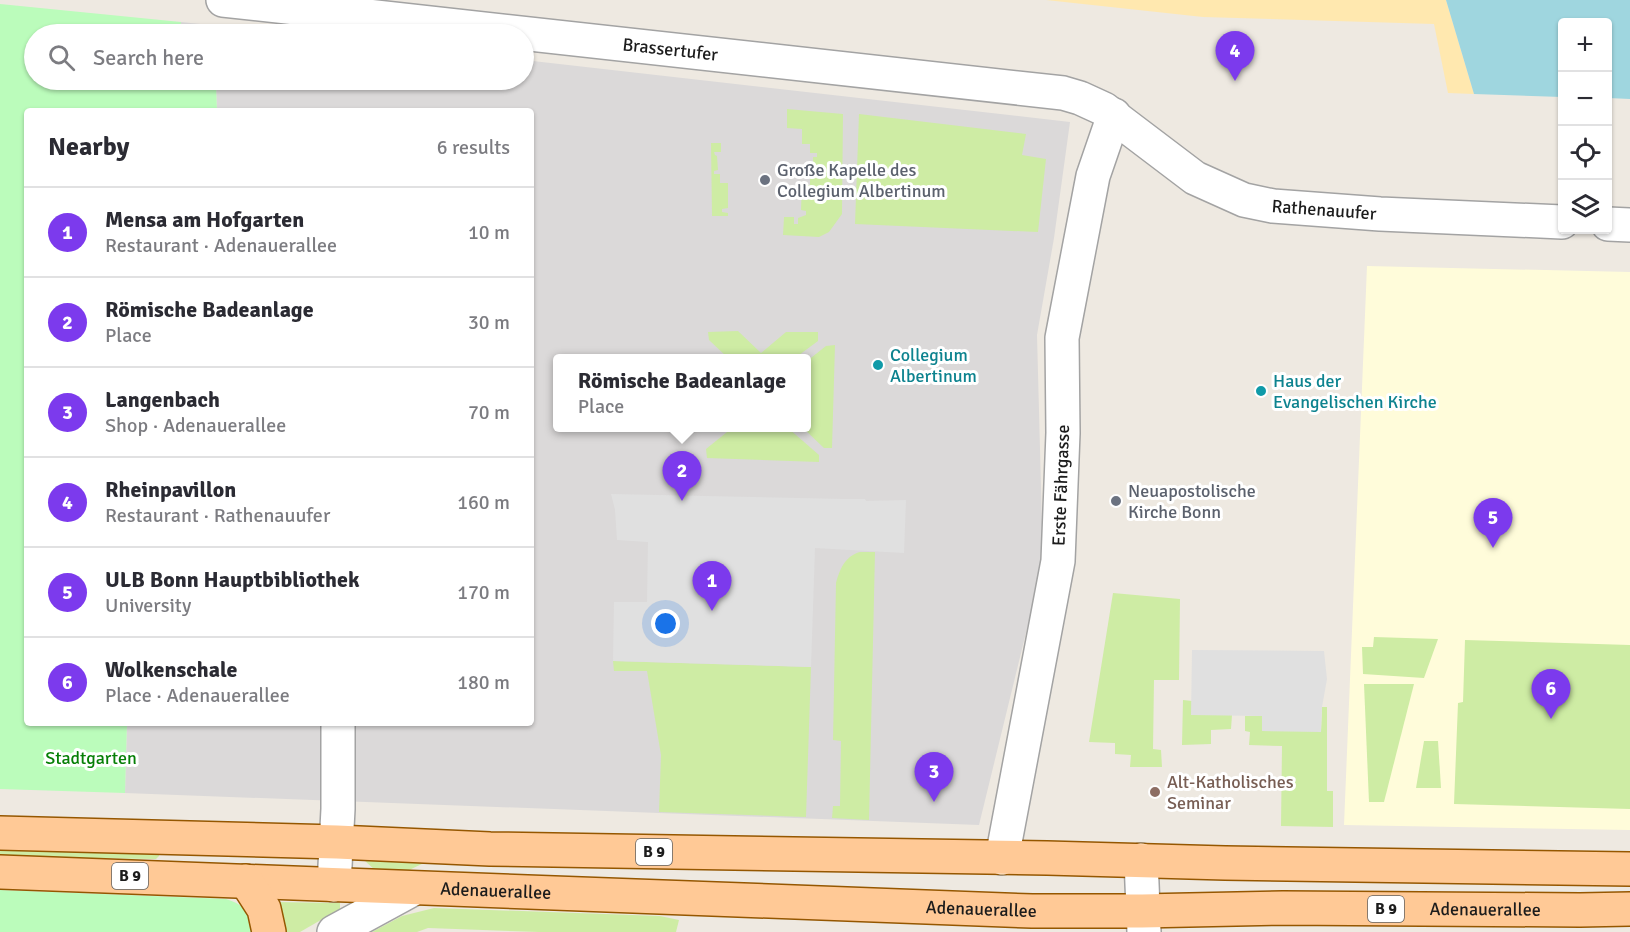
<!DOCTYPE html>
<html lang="en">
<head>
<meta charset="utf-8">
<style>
  :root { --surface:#fff; --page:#f7f7f7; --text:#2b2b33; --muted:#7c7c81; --line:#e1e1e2; --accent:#7c3aed }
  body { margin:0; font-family:Signika,sans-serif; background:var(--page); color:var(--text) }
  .controls { position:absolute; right:18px; top:18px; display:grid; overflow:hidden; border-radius:6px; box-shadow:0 2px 4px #0004 }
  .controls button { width:54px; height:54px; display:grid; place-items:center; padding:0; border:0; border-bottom:2px solid var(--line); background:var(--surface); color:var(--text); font:30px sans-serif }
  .you { position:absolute; left:666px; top:624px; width:21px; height:21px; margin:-15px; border:4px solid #fff; border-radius:50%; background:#1a73e8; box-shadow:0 0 0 9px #1a73e833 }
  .badge { display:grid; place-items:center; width:39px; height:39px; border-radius:50%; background:var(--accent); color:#fff; font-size:20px; font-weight:700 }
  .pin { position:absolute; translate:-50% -50px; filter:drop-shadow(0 2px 3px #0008) }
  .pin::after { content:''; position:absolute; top:32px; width:21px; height:18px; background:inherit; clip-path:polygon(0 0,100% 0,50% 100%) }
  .popup { position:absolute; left:553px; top:354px; width:258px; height:78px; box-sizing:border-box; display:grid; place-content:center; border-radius:6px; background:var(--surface); filter:drop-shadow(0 2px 4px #0005); font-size:20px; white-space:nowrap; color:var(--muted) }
  .popup b { font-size:22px; color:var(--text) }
  .popup::after { content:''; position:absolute; left:50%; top:100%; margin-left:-12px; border:12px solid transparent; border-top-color:var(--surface) }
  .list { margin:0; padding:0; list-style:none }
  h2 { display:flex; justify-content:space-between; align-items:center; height:78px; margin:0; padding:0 24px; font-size:26px }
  h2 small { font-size:20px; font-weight:400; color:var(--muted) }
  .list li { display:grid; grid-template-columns:39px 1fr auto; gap:18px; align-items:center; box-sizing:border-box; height:90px; padding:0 24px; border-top:2px solid var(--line) }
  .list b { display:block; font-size:22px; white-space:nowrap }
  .list p { margin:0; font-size:20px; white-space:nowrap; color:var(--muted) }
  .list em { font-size:20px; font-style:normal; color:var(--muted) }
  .icon { flex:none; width:33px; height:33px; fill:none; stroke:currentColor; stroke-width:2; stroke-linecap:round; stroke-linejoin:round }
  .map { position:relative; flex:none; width:1630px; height:932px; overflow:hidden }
  .search { position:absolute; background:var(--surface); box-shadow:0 2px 4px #0004; left:24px; top:24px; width:510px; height:66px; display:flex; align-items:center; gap:15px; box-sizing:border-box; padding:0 21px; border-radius:33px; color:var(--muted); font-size:22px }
  .panel { position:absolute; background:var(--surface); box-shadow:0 2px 4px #0004; left:24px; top:108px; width:510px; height:618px; border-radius:6px }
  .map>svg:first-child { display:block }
  .residential { fill:#dbd9d9; fill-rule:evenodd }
  .education { fill:#fffcda }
  .grass { fill:#ceeca4 }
  .sand { fill:#ffe8af }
  .park { fill:#bbfcbb }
  .parking { fill:#e0e0e0 }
  .water { fill:#9fd6df }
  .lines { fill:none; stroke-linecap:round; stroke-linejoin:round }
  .minor-casing { stroke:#a3a3a3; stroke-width:36 }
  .primary-casing { stroke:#955700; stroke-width:36 }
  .minor { stroke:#fff; stroke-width:33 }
  .primary { stroke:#ffc996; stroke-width:33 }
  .worship-dot { fill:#6b7280; stroke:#fff; stroke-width:2 }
  .culture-dot { fill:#0f9aa8; stroke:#fff; stroke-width:2 }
  .education-dot { fill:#8d6e63; stroke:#fff; stroke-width:2 }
  .labels { text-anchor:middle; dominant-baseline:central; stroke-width:6; stroke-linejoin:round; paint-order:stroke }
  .shield { fill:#fff; stroke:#606060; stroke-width:1.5 }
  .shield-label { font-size:16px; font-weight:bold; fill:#1c1c1c }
  .street-label { font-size:18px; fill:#1c1c1c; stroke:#fff }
  .worship-label { font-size:18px; fill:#5b616d; stroke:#fff; text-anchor:start }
  .culture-label { font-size:18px; fill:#0d838f; stroke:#fff; text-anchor:start }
  .park-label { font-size:18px; fill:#067f06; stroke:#fff }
  .education-label { font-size:18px; fill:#785e54; stroke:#fff; text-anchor:start }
</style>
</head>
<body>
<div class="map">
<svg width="1630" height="932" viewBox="0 0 1630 932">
  <rect width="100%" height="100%" fill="#eee9e1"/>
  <!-- residential -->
  <g class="residential">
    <path d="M181 22 296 34H180Z"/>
    <path d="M524 60 1070 122 1054 238 1037 335 1043 563 979 825 125 793 127 723H531V111H217L216 85 211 80H524ZM558 358H807V428H558Z"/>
  </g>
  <!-- education -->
  <path class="education" d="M1367 266 1630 272V830L1344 825Z"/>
  <!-- grass -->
  <g class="grass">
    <path d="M787 109 843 114 842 214 829 232 819 237 783 235 784 217H794V224H798V218L806 215V211L801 210 802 185H810V176H816V172H813V157H817V153H810V144H802V129L787 128Z"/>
    <path d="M859 114 1026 134 1022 155 1046 159 1038 232 855 224Z"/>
    <path d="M711 143H721V152H714L715 155 717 156 718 170 714 171V174H720V183H728V208L722 209V212L728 213V216H712Z"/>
    <path d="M738 331 761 353 786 332H818V341L795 358H728L709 340 708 332Z"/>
    <path d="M835 345 832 448H824L803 428H807V361L826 346Z"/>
    <path d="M732 428H788L819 455V462L707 458 706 449Z"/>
    <path d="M860 552H875L869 820 832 818 833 806H840L841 741 833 740 836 583C840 569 845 556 860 552Z"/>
    <path d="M1113 593 1180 599 1179 680H1154L1153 749 1161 750 1162 767H1130L1131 755 1115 754V743L1089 742Z"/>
    <path d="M1374 637 1438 639 1424 678 1363 674 1362 647H1373Z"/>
    <path d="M1465 640 1630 645V809L1454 804 1458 703 1463 702Z"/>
    <path d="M613 661 811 667 806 817 659 812 661 755 647 671H614Z"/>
    <path d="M1364 684H1414L1384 802H1369Z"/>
    <path d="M1183 700 1192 701V715H1232L1231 729 1211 730V744L1182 745Z"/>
    <path d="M1322 707H1327V791H1333V827L1281 826 1282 746 1249 745 1250 732 1245 731V716H1262L1263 731H1321Z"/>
    <path d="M1424 741H1438L1441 788H1416Z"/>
    <path d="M0 847 159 854V856L156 859 0 857Z"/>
    <path d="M424 857V863L407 871H376L364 860Z"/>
    <path d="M274 902 340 903V909L300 932H282Z"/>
    <path d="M434 908 660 916 679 920 676 932H539L428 928 417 932H372L402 916Z"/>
  </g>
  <!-- sand -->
  <path class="sand" d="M1046 0H1446L1474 94 1448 93 1434 24 1203 17Z"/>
  <!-- park -->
  <g class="park">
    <path d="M0 4 181 22 180 34H34V80H211L216 84 217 111H27V723H127L125 793 0 789Z"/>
    <path d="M0 890 226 899C246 906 250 911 254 932H0Z"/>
  </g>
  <!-- parking -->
  <g class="parking">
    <path d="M611 494 845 499H865L866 501 906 500 904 553 815 548 811 667 613 661 614 602H647L648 542 617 540 615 510Z"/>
    <path d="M1192 650 1324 651 1327 679 1322 707 1321 732 1262 731V716L1191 715Z"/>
  </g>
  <!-- water -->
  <path class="water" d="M1446 0H1630V99L1608 98V22H1562V97L1474 94Z"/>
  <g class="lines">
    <defs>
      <g id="minor">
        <path id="s1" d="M223 0 1063 93 1080 98 1104 109 1195 178 1244 200 1273 206 1380 214 1562 222"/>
        <path d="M1608 224 1630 225"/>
        <path id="s2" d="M1002 858 1058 561 1063 433 1062 338 1093 176 1114 115"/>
        <path d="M1141 860 1144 932"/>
        <path d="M334 885 338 809V723"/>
        <path d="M334 932 413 889"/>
      </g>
      <g id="primary">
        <path d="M0 833 337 842 490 849 1047 858 1225 863 1630 869"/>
        <path id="s3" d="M0 872 1032 911H1142L1283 908 1580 910 1630 909"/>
        <path d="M246 881 264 909 269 932"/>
      </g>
    </defs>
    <!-- minor casing -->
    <use href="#minor" class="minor-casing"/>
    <!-- primary casing -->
    <use href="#primary" class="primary-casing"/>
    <!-- minor -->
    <use href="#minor" class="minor"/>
    <!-- primary -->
    <use href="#primary" class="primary"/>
  </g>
  <!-- markers -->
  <g class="worship-dot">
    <circle cx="765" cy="180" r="6"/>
    <circle cx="1116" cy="501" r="6"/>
  </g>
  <g class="culture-dot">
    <circle cx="878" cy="365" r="6"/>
    <circle cx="1261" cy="391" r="6"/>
  </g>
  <circle class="education-dot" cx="1155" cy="792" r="6"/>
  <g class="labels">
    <!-- shield labels -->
    <g class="shield">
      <rect x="636" y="839" width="36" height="26" rx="4.5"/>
      <rect x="112" y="863" width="36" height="26" rx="4.5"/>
      <rect x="1368" y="896" width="36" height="26" rx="4.5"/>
    </g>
    <g class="shield-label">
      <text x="654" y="852">B 9</text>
      <text x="130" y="876">B 9</text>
      <text x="1386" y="909">B 9</text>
    </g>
    <!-- street labels -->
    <g class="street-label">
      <text stroke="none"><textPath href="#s1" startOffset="450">Brassertufer</textPath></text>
      <text stroke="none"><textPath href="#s1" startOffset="1138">Rathenauufer</textPath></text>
      <text stroke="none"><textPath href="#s2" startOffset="378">Erste Fährgasse</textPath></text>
      <text stroke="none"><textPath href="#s3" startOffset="496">Adenauerallee</textPath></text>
      <text stroke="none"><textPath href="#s3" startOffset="982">Adenauerallee</textPath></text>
      <text stroke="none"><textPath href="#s3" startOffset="1486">Adenauerallee</textPath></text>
    </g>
    <!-- worship labels -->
    <g class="worship-label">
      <text x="777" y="170">Große Kapelle des<tspan x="777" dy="21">Collegium Albertinum</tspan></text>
      <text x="1128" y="491">Neuapostolische<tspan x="1128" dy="21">Kirche Bonn</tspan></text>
    </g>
    <!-- culture labels -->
    <g class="culture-label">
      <text x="890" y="355">Collegium<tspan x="890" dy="21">Albertinum</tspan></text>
      <text x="1273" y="381">Haus der<tspan x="1273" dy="21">Evangelischen Kirche</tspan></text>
    </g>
    <!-- park labels -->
    <g class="park-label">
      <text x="91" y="758">Stadtgarten</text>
    </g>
    <!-- education labels -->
    <g class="education-label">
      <text x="1167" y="782">Alt-Katholisches<tspan x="1167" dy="21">Seminar</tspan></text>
    </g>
  </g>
</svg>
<div class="controls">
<button>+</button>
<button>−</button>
<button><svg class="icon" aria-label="locate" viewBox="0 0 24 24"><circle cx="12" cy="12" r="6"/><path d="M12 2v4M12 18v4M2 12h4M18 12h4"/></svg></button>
<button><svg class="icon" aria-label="layers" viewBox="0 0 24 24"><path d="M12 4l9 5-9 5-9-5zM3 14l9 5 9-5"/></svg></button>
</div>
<div class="you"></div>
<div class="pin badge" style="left:712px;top:611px">1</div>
<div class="pin badge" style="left:682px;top:501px">2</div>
<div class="popup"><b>Römische Badeanlage</b>Place</div>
<div class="pin badge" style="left:934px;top:802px">3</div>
<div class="pin badge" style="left:1235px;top:81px">4</div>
<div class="pin badge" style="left:1493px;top:548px">5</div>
<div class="pin badge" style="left:1551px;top:719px">6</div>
<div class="search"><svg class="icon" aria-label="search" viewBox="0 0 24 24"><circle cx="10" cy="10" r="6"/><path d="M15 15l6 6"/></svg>Search here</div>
<section class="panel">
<h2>Nearby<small>6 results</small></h2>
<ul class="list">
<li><span class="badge">1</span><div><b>Mensa am Hofgarten</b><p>Restaurant · Adenauerallee</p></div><em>10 m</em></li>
<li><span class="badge">2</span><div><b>Römische Badeanlage</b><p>Place</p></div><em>30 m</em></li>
<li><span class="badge">3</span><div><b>Langenbach</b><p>Shop · Adenauerallee</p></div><em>70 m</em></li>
<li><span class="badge">4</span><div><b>Rheinpavillon</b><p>Restaurant · Rathenauufer</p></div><em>160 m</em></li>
<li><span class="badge">5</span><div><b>ULB Bonn Hauptbibliothek</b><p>University</p></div><em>170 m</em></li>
<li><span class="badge">6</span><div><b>Wolkenschale</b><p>Place · Adenauerallee</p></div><em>180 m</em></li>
</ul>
</section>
</div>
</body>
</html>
